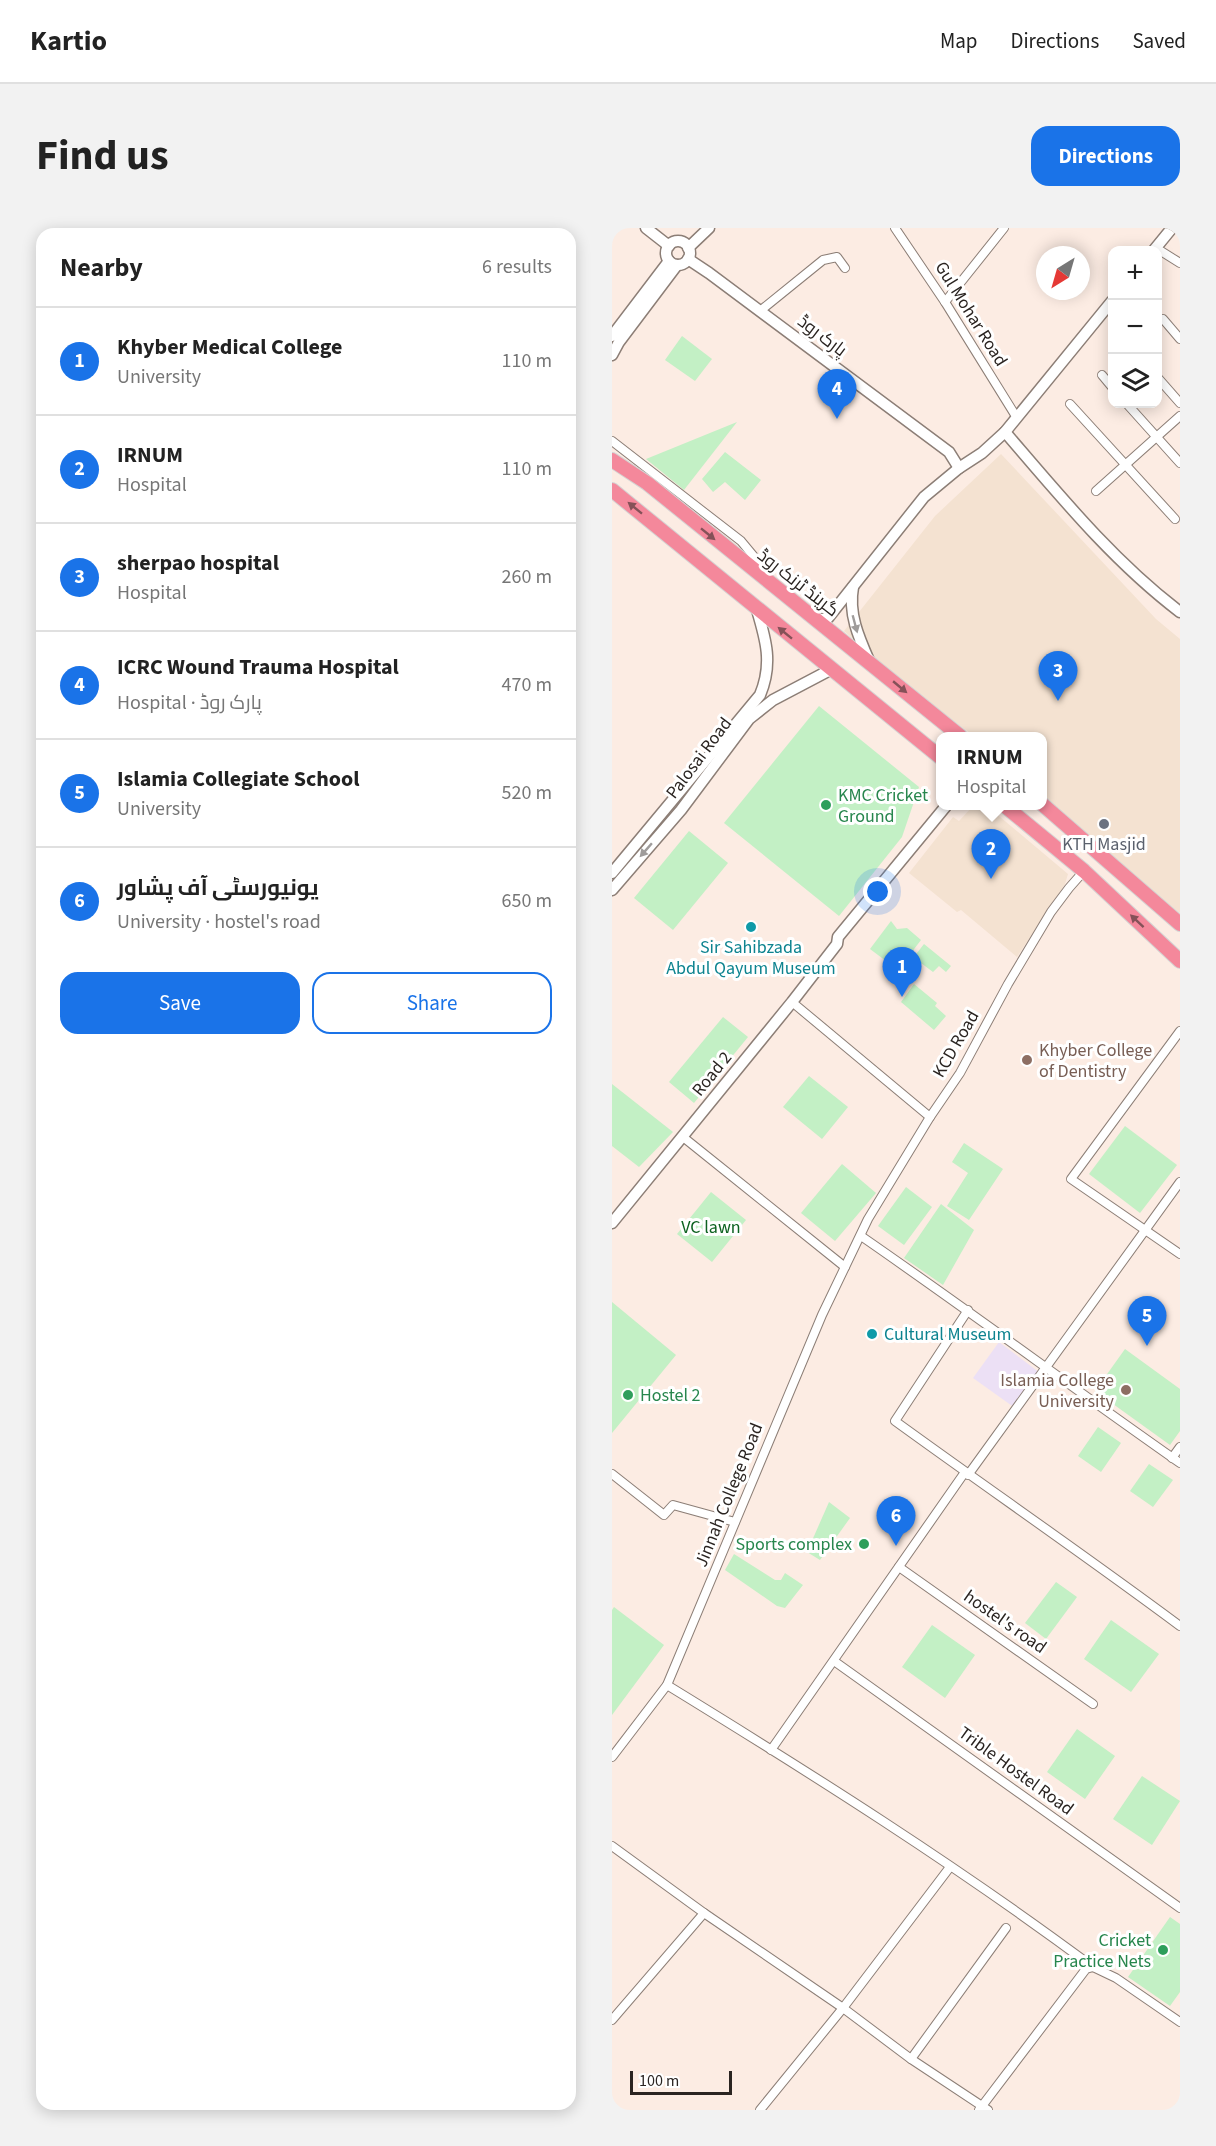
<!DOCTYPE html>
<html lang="en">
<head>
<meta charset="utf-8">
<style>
  :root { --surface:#fff; --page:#f2f2f2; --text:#222; --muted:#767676; --line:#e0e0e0; --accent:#1a73e8 }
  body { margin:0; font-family:"Source Sans 3",Cairo,sans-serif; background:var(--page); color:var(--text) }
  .controls { position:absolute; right:18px; top:18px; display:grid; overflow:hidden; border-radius:12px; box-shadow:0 3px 15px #0003 }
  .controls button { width:54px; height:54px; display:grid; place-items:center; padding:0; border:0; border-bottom:2px solid var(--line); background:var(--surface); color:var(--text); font:30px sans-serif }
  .compass { position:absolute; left:424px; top:18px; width:54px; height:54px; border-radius:50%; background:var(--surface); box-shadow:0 3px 15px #0003; rotate:217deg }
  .scale { position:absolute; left:18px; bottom:15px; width:102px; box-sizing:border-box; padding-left:6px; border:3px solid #2a2421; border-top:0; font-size:16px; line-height:21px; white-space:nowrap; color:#2a2421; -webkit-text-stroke:4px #fff; paint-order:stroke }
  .you { position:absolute; left:266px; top:664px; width:21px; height:21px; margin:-15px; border:4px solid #fff; border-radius:50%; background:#1a73e8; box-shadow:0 0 0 9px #1a73e833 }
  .badge { display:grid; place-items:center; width:39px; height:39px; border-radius:50%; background:var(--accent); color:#fff; font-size:20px; font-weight:700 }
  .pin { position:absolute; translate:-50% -50px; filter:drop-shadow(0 2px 3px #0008) }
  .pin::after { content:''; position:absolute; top:32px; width:21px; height:18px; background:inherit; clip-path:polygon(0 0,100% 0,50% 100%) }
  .popup { position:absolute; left:324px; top:504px; width:111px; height:78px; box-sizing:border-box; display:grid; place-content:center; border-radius:12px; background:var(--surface); filter:drop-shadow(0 2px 4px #0005); font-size:20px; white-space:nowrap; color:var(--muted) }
  .popup b { font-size:22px; color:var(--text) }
  .popup::after { content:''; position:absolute; left:50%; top:100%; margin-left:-12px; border:12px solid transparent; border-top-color:var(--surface) }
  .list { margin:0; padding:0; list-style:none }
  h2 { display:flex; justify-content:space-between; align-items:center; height:78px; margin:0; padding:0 24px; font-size:26px }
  h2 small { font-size:20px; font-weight:400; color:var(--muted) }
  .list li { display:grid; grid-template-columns:39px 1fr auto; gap:18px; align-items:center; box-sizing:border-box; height:108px; padding:0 24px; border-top:2px solid var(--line) }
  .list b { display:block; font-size:22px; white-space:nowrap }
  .list p { margin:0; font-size:20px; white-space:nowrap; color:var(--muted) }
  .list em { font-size:20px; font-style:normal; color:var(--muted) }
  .actions { display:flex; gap:12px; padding:18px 24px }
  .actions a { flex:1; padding:14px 0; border:2px solid var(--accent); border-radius:18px; text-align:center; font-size:21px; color:var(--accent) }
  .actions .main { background:var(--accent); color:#fff }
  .icon { flex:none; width:33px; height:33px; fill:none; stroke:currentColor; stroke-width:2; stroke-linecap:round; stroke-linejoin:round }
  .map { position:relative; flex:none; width:568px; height:1882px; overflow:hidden; border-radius:18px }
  header { display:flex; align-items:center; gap:36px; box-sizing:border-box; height:84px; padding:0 30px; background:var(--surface); border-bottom:2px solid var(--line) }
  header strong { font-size:28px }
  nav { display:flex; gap:33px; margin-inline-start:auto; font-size:21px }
  .intro { display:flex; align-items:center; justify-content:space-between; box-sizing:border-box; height:144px; padding:0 36px }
  h1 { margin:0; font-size:42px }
  .button { padding:15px 27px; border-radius:18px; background:var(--accent); color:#fff; font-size:21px; font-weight:700 }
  main { display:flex; gap:36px; padding:0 36px }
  aside { flex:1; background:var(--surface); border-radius:18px; box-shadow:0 3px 15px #0003 }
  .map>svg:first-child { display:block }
  .commercial { fill:#ece0f5 }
  .medical { fill:#f4e2d1 }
  .green { fill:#c3f0c5 }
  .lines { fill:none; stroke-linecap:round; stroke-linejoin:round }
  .minor-casing { stroke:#8c7e76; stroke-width:10 }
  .tertiary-casing { stroke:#8c7e76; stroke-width:13 }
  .trunk-casing { stroke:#d4d3d3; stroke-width:16 }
  .minor { stroke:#fff; stroke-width:8 }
  .tertiary { stroke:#fff; stroke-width:10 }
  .trunk { stroke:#f4889b; stroke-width:14 }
  .oneway { fill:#855158 }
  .oneway2 { fill:#9f9c9b }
  .leisure-dot { fill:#2e9e5b; stroke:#fff; stroke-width:2 }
  .worship-dot { fill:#6b7280; stroke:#fff; stroke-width:2 }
  .culture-dot { fill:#0f9aa8; stroke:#fff; stroke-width:2 }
  .education-dot { fill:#8d6e63; stroke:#fff; stroke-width:2 }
  .labels { text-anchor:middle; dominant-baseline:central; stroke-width:6; stroke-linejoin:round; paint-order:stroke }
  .street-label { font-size:18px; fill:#2a2421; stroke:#fff }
  .leisure-label { font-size:18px; fill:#27864d; stroke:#fff; text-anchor:start }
  .worship-label { font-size:18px; fill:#5b616d; stroke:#fff }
  .culture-label { font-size:18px; fill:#0d838f; stroke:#fff }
  .education-label { font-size:18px; fill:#785e54; stroke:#fff; text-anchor:start }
  .park-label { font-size:18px; fill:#0d6220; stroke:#fff }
</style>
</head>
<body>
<header>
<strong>Kartio</strong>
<nav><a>Map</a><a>Directions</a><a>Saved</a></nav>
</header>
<div class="intro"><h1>Find us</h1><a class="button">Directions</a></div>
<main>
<aside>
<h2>Nearby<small>6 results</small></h2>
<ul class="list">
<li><span class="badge">1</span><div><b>Khyber Medical College</b><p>University</p></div><em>110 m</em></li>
<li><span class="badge">2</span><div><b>IRNUM</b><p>Hospital</p></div><em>110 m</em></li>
<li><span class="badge">3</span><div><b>sherpao hospital</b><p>Hospital</p></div><em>260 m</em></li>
<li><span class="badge">4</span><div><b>ICRC Wound Trauma Hospital</b><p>Hospital · پارک روڈ</p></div><em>470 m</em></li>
<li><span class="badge">5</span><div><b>Islamia Collegiate School</b><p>University</p></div><em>520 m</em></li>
<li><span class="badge">6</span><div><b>یونیورسٹی آف پشاور</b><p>University · hostel's road</p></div><em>650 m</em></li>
</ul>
<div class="actions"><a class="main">Save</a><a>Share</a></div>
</aside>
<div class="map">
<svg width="568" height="1882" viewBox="0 0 568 1882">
  <rect width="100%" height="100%" fill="#fcece3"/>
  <!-- commercial -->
  <path class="commercial" d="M387 1114 428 1145 403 1180 361 1150Z"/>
  <!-- medical -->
  <g class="medical">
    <path d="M389 226 544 391 568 411V685L489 628 430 570V508H362L297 460 232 403 323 288Z"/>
    <path d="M361 578H375L456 646 453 656 405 729 349 682 345 684 297 645 341 589 347 593Z"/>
  </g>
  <!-- green -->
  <g class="green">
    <path d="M70 108 100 131 83 153 53 132Z"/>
    <path d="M125 194 72 262 34 231Z"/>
    <path d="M113 224 149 252 133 272 113 254 101 264 90 251Z"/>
    <path d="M207 478 307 559 290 609 227 688 112 595Z"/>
    <path d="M77 603 116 635 61 702 22 670Z"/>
    <path d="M279 693 285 701 295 700 309 712 286 742 258 721Z"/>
    <path d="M312 716 339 738 334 744 327 738 321 744 309 735 302 744 294 739Z"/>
    <path d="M302 756 325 775 323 778 334 788 322 802 289 774Z"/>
    <path d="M111 789 136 809 82 875 57 854Z"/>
    <path d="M197 848 236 879 210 911 171 879Z"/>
    <path d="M0 856 61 904 27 939 0 918Z"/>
    <path d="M513 898 565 937 528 985 477 946Z"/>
    <path d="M352 915 391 941 357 992 335 978 356 945 340 934Z"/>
    <path d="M230 936 264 965 223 1013 189 985Z"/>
    <path d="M294 959 320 979 292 1017 266 998Z"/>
    <path d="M99 964 134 992 100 1034 65 1006Z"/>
    <path d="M329 976 362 1002 331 1057 292 1030Z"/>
    <path d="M0 1074 64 1127 0 1205Z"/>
    <path d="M513 1121 568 1161V1203L558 1217 483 1163Z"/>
    <path d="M486 1199 509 1215 489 1244 466 1228Z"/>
    <path d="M537 1236 561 1252 541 1279 518 1263Z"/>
    <path d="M217 1274 238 1290 208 1332 195 1324Z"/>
    <path d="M122 1326 163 1352H169L173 1345 191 1357 173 1380 165 1378 113 1342Z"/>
    <path d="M444 1354 465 1369 434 1411 413 1395Z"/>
    <path d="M2 1379 52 1417 0 1487V1382Z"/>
    <path d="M499 1392 547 1426 519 1464 472 1431Z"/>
    <path d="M320 1397 363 1427 333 1470 290 1439Z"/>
    <path d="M465 1501 503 1528 473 1571 435 1544Z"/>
    <path d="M530 1548 568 1573 540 1617 501 1591Z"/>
    <path d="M558 1689 568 1696V1764L558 1778 516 1749Z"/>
  </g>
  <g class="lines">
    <defs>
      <g id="minor">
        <path d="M283 0 333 74 405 190"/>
        <path d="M544 20 568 35"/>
        <path d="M333 74 392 0"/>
        <path d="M148 83 211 32 225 29 233 40"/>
        <path d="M551 91 568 111"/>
        <path d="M490 147 500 159"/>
        <path d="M546 150 568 175"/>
        <path d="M458 176 563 291"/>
        <path d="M515 176 568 235"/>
        <path d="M0 213 129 313 144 331 147 347"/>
        <path d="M484 263 568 188"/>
        <path d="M180 774 318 889"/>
        <path d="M568 803 459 951 568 1026"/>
        <path d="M71 909 233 1039"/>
        <path d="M249 1008C356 1082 461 1160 568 1235"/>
        <path d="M356 1082 283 1193C378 1262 474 1328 568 1398"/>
        <path d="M560 1230 568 1219"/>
        <path d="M0 1246 52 1287 61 1277 123 1294"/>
        <path d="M356 1247 568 954"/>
        <path d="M287 1339 481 1476"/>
        <path d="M222 1433 568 1680"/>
        <path d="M55 1457C200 1546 344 1637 481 1739"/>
        <path d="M159 1522 353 1244"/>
        <path d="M0 1529 55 1457 210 1087 256 991 318 889 348 845 396 756 439 684 457 660 472 643"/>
        <path d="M0 1618 92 1685 231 1780 299 1831 376 1882"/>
        <path d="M0 1792 92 1685"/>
        <path d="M299 1831 394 1700"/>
        <path d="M148 1882 231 1780 338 1639"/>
        <path d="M367 1882 474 1741 481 1739 504 1750 568 1794"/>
      </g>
      <g id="tertiary">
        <path d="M34 0 57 18"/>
        <circle cx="66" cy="25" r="12"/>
        <path d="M76 20 97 0"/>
        <path d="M542 22 560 0"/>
        <path d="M76 31 97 45 337 224 347 240"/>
        <path d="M0 108 57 33"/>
        <path d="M0 127 7 114 65 37"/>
        <path d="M393 204C448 268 501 333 568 384"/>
        <path d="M241 359C236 386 247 410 258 435"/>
        <path d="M205 392 216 390 312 269 347 240 370 225 393 204 500 73"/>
        <path d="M0 645 148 467C161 436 154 412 145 382"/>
        <path d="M0 662 69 582 137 491 161 472 218 442"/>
        <path d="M0 995 180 774 225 716 226 709 334 578"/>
      </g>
      <g id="trunk">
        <path d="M0 232 35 255 348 508"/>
        <path d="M0 262 328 529"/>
        <path d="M430 576 568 696"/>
        <path d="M393 578 472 643 568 733"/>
      </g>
    </defs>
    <!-- minor casing -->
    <use href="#minor" class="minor-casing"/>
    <!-- tertiary casing -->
    <use href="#tertiary" class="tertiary-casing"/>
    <!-- trunk casing -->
    <use href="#trunk" class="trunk-casing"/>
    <!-- minor -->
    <use href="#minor" class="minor"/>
    <!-- tertiary -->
    <use href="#tertiary" class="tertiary"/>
    <!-- trunk -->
    <use href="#trunk" class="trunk"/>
  </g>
  <!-- one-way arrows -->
  <defs><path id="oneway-solid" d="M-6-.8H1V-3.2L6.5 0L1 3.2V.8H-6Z" transform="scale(1.5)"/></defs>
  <g class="oneway">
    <use href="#oneway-solid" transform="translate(23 280) rotate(-141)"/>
    <use href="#oneway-solid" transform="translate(96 306) rotate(39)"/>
    <use href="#oneway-solid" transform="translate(173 405) rotate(-141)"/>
    <use href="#oneway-solid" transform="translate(288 459) rotate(40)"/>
    <use href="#oneway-solid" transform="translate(525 693) rotate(-137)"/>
  </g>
  <g class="oneway2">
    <use href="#oneway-solid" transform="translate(243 396) rotate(75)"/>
    <use href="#oneway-solid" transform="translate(34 622) rotate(131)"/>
  </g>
  <!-- markers -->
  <g class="leisure-dot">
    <circle cx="214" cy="577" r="6"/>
    <circle cx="16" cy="1167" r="6"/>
    <circle cx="252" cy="1316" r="6"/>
    <circle cx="551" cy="1722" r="6"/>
  </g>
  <circle class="worship-dot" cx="492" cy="596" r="6"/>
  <g class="culture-dot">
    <circle cx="139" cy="699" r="6"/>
    <circle cx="260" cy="1106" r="6"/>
  </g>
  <g class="education-dot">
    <circle cx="415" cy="832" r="6"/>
    <circle cx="514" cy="1162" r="6"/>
  </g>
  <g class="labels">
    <!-- street labels -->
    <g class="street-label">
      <text transform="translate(359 86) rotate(58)">Gul Mohar Road</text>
      <text transform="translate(210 108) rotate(37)">پارک روڈ</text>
      <text transform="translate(186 355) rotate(38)">گرینڈ ٹرنک روڈ</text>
      <text transform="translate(87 530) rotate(-53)">Palosai Road</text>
      <text transform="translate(344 816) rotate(-60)">KCD Road</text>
      <text transform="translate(100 846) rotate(-51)">Road 2</text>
      <text transform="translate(117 1267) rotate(-68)">Jinnah College Road</text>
      <text transform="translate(393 1394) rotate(35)">hostel's road</text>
      <text transform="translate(404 1543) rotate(36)">Trible Hostel Road</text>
    </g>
    <!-- leisure labels -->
    <g class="leisure-label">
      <text x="226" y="567">KMC Cricket<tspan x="226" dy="21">Ground</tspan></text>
      <text x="28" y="1167">Hostel 2</text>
      <text x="240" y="1316" text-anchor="end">Sports complex</text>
      <text x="539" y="1712" text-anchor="end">Cricket<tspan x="539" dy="21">Practice Nets</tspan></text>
    </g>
    <!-- worship labels -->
    <g class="worship-label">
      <text x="492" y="616">KTH Masjid</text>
    </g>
    <!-- culture labels -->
    <g class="culture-label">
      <text x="139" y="719">Sir Sahibzada<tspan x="139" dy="21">Abdul Qayum Museum</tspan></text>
      <text x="272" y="1106" text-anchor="start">Cultural Museum</text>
    </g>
    <!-- education labels -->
    <g class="education-label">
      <text x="427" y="822">Khyber College<tspan x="427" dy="21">of Dentistry</tspan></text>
      <text x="502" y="1152" text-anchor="end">Islamia College<tspan x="502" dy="21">University</tspan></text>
    </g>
    <!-- park labels -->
    <g class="park-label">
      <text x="99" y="999">VC lawn</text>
    </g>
  </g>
</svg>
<div class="controls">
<button>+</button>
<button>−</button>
<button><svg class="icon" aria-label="layers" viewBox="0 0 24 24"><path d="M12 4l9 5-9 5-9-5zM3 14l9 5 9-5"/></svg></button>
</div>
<svg class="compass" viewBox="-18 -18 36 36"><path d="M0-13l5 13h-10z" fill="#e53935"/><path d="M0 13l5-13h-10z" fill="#767676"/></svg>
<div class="scale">100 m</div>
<div class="you"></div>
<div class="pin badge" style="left:290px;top:769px">1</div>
<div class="pin badge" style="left:379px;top:651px">2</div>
<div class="popup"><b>IRNUM</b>Hospital</div>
<div class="pin badge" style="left:446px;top:473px">3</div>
<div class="pin badge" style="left:225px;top:191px">4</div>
<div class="pin badge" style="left:535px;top:1118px">5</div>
<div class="pin badge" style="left:284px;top:1318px">6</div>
</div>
</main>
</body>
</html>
